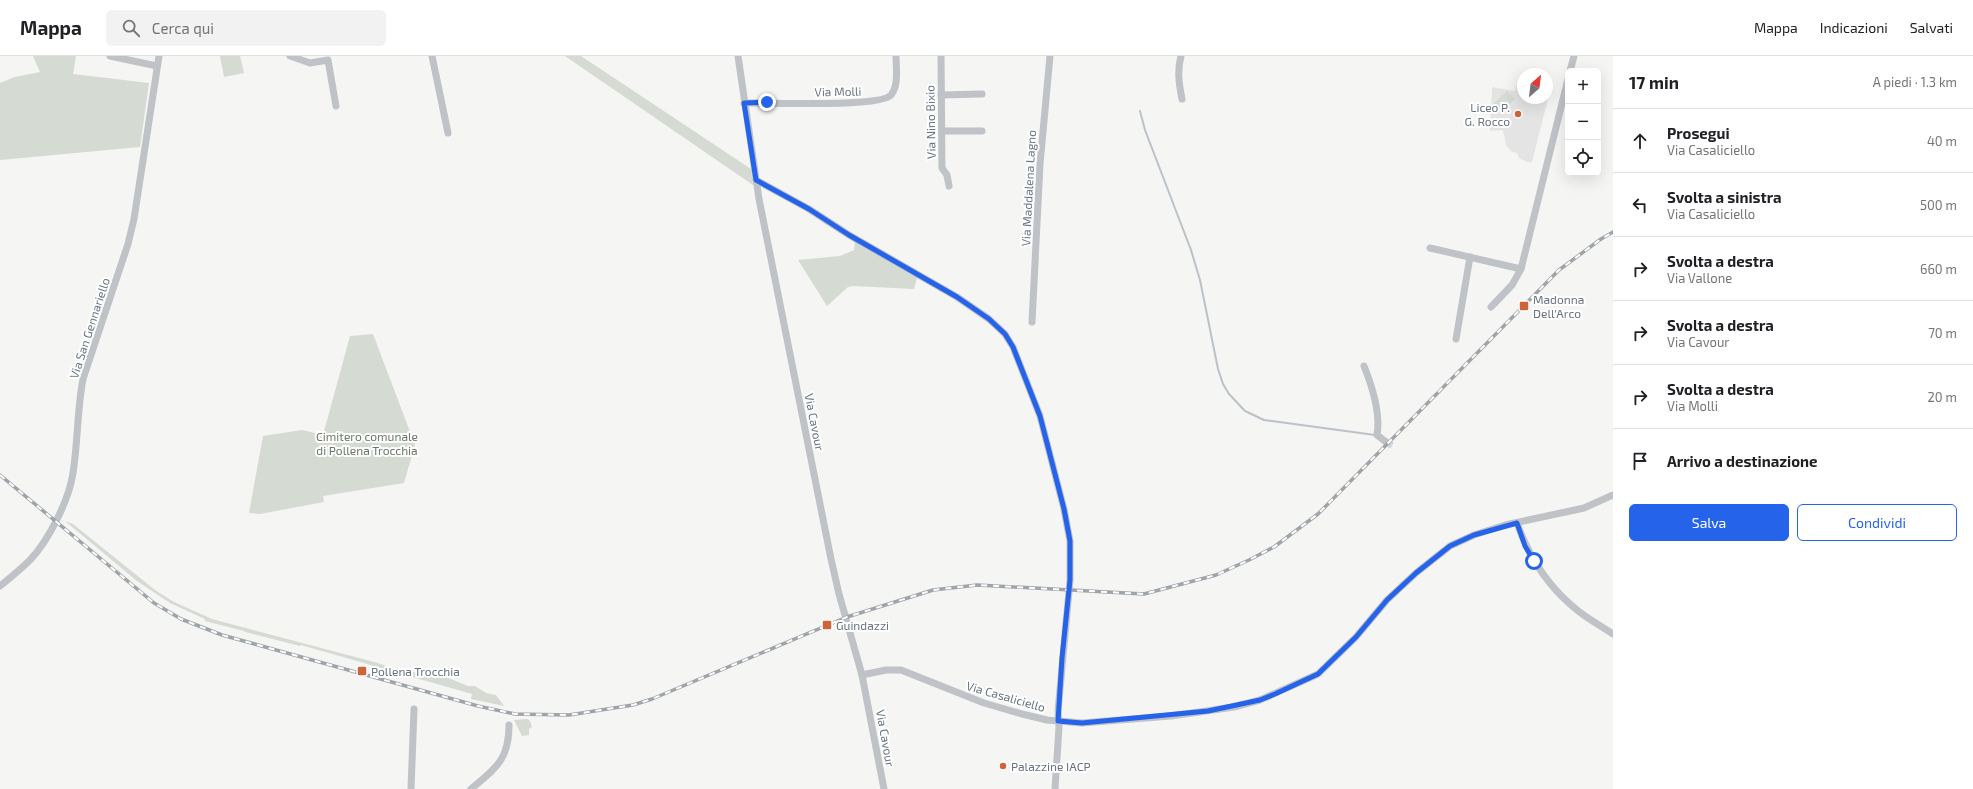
<!DOCTYPE html>
<html lang="it">
<head>
<meta charset="utf-8">
<style>
  :root { --surface:#fff; --page:#f2f2f2; --text:#202124; --muted:#757577; --line:#e0e0e0; --accent:#2563eb }
  body { margin:0; font-family:"Exo 2",sans-serif; background:var(--page); color:var(--text) }
  .controls { position:absolute; right:12px; top:12px; display:grid; overflow:hidden; border-radius:6px; box-shadow:0 4px 16px #0002 }
  .controls button { width:36px; height:36px; display:grid; place-items:center; padding:0; border:0; border-bottom:1px solid var(--line); background:var(--surface); color:var(--text); font:20px sans-serif }
  .compass { position:absolute; left:1517px; top:12px; width:36px; height:36px; border-radius:50%; background:var(--surface); box-shadow:0 4px 16px #0002; rotate:28deg }
  .stop { position:absolute; width:12px; height:12px; margin:-9px; border:3px solid #2563eb; border-radius:50%; background:#fff }
  .stop.end { background:#2563eb; border-color:#fff; box-shadow:0 1px 4px #0008 }
  .list { margin:0; padding:0; list-style:none }
  h2 { display:flex; justify-content:space-between; align-items:center; height:52px; margin:0; padding:0 16px; font-size:17px }
  h2 small { font-size:13px; font-weight:400; color:var(--muted) }
  .list li { display:grid; grid-template-columns:26px 1fr auto; gap:12px; align-items:center; box-sizing:border-box; height:64px; padding:0 16px; border-top:1px solid var(--line) }
  .list b { display:block; font-size:15px; white-space:nowrap }
  .list p { margin:0; font-size:13px; white-space:nowrap; color:var(--muted) }
  .list em { font-size:13px; font-style:normal; color:var(--muted) }
  .actions { display:flex; gap:8px; padding:12px 16px }
  .actions a { flex:1; padding:9px 0; border:1px solid var(--accent); border-radius:6px; text-align:center; font-size:14px; color:var(--accent) }
  .actions .main { background:var(--accent); color:#fff }
  .icon { flex:none; width:22px; height:22px; fill:none; stroke:currentColor; stroke-width:2; stroke-linecap:round; stroke-linejoin:round }
  .map { position:relative; flex:none; width:1613px; height:733px; overflow:hidden }
  header { display:flex; align-items:center; gap:24px; box-sizing:border-box; height:56px; padding:0 20px; background:var(--surface); border-bottom:1px solid var(--line) }
  header strong { font-size:19px }
  nav { display:flex; gap:22px; margin-inline-start:auto; font-size:14px }
  .search { width:280px; height:36px; background:var(--page); display:flex; align-items:center; gap:10px; box-sizing:border-box; padding:0 14px; border-radius:6px; color:var(--muted); font-size:15px }
  main { display:flex }
  aside { flex:1; background:var(--surface) }
  .map>svg:first-child { display:block }
  .built { fill:#e3e4e3 }
  .green { fill:#d5dad2 }
  .lines { fill:none; stroke-linecap:round; stroke-linejoin:round }
  .stream { stroke:#bac2c8; stroke-width:2 }
  .minor-tunnel { stroke:#d2d5d6; stroke-width:7; stroke-dasharray:7 3.5; stroke-linecap:butt }
  .minor { stroke:#bfc2c6; stroke-width:7 }
  .rail-casing { stroke:#9fa4a9; stroke-width:3.5 }
  .rail { stroke:#fff; stroke-width:2; stroke-dasharray:6; stroke-linecap:butt }
  .route { stroke:#2563eb; stroke-width:5 }
  .poi-dot { fill:#ce653a; stroke:#fff; stroke-width:1.5 }
  .labels { text-anchor:middle; dominant-baseline:central; stroke-width:4; stroke-linejoin:round; paint-order:stroke }
  .street-label { font-size:12px; fill:#687480; stroke:#fff }
  .poi-label { font-size:12px; fill:#687480; stroke:#fff; text-anchor:start }
  .park-label { font-size:12px; fill:#697866; stroke:#fff }
</style>
</head>
<body>
<header>
<strong>Mappa</strong>
<div class="search"><svg class="icon" aria-label="search" viewBox="0 0 24 24"><circle cx="10" cy="10" r="6"/><path d="M15 15l6 6"/></svg>Cerca qui</div>
<nav><a>Mappa</a><a>Indicazioni</a><a>Salvati</a></nav>
</header>
<main>
<div class="map">
<svg width="1613" height="733" viewBox="0 0 1613 733">
  <rect width="100%" height="100%" fill="#f5f5f3"/>
  <!-- built -->
  <path class="built" d="M1517 27 1523 28V42H1547V34L1550 35 1532 106H1527L1519 102 1517 97 1512 96 1506 89 1503 74 1490 75 1492 31 1515 35Z"/>
  <!-- green -->
  <g class="green">
    <path d="M33 0H76L73 18 149 27 140 91 0 104V27L15 21 40 16Z"/>
    <path d="M220 0H240L244 17 224 21Z"/>
    <path d="M565 0H581L751 113 753 129Z"/>
    <path d="M1507 35 1515 43 1501 56 1493 48Z"/>
    <path d="M855 186 917 222 914 233 853 230 848 231 827 250 798 204 840 200 854 194Z"/>
    <path d="M373 278 415 389 404 427 323 440 324 446 260 458 249 457 263 380 302 374 323 379 350 280Z"/>
    <path d="M65 465 73 468 155 534 174 546 212 563 378 607 405 617 427 615 438 618 468 630H475L486 637 496 639 504 650 471 643 472 638 301 589 300 590 245 576 244 575 205 565V563L170 547 137 525Z"/>
    <path d="M527 663 530 665 532 671 529 673V679L522 680 514 664Z"/>
  </g>
  <g class="lines">
    <!-- stream -->
    <path class="stream" d="M1140 55 1145 74 1191 194 1200 224 1218 313 1223 328 1229 338 1245 355 1264 364 1375 379"/>
    <!-- minor-tunnel -->
    <path class="minor-tunnel" d="M1386 386 1393 390"/>
    <!-- minor -->
    <g class="minor">
      <path d="M110 0 157 10"/>
      <path d="M290 0 310 7 328 4 336 50"/>
      <path d="M432 0 448 77"/>
      <path d="M738 0 759 143 831 503 839 538 862 619 884 733"/>
      <path d="M941 0 942 112 947 119 949 130"/>
      <path d="M1181 0C1177 15 1179 28 1182 43"/>
      <path d="M1570 15 1574 0"/>
      <path d="M941 39 982 38"/>
      <path d="M744 47C767 46 880 52 891 39 899 29 896 12 896 0"/>
      <path d="M942 75H982"/>
      <path d="M756 124 809 153 849 179 957 241 989 263 1005 278 1013 291 1040 360 1064 453 1070 485V524L1058 655 1059 671 1055 733"/>
      <path d="M1430 192 1521 213"/>
      <path d="M1491 251 1512 229 1521 213 1568 23"/>
      <path d="M1032 266 1040 108 1050 0"/>
      <path d="M1456 283 1470 201"/>
      <path d="M1364 310C1372 330 1381 357 1377 379L1386 386"/>
      <path d="M1517 467C1529 501 1548 531 1577 554 1588 563 1601 570 1613 578"/>
      <path d="M0 530C10 522 21 513 30 504 49 484 69 444 73 417 78 386 77 354 83 323L128 188 134 163 159 0"/>
      <path d="M862 619 886 614H901L984 647 1022 658 1047 664 1082 667 1171 660 1234 651 1260 644 1318 618 1356 581 1387 544 1416 517 1450 490 1474 479 1505 469 1584 452 1613 439"/>
      <path d="M411 733 414 653"/>
      <path d="M471 733C496 712 509 704 509 669"/>
    </g>
    <defs>
      <path id="rail" d="M0 419 154 547 181 563 222 579 478 650 515 658 569 659 633 649 652 643 847 561 933 534 977 529 1144 538 1216 519 1249 504 1274 491 1318 458 1559 214 1601 183 1613 176"/>
    </defs>
    <!-- rail casing -->
    <use href="#rail" class="rail-casing"/>
    <!-- rail -->
    <use href="#rail" class="rail"/>
  </g>
  <g class="lines">
    <!-- route -->
    <path class="route" d="M767 46 744 47 756 124 809 153 849 179 957 241 989 263 1005 278 1013 291 1040 360 1064 453 1070 485V524L1062 602 1058 665 1082 667 1208 655 1260 644 1275 638 1318 618 1356 581 1387 544 1416 517 1450 490 1474 479 1517 467 1525 490 1534 505"/>
  </g>
  <!-- markers -->
  <g class="poi-dot">
    <circle cx="1518" cy="58" r="4"/>
    <rect x="1519" y="245" width="10" height="10" rx="2"/>
    <rect x="822" y="564" width="10" height="10" rx="2"/>
    <rect x="357" y="610" width="10" height="10" rx="2"/>
    <circle cx="1003" cy="710" r="4"/>
  </g>
  <g class="labels">
    <!-- street labels -->
    <g class="street-label">
      <text transform="translate(838 35) rotate(-1)">Via Molli</text>
      <text transform="translate(930 66) rotate(-91)">Via Nino Bixio</text>
      <text transform="translate(1028 132) rotate(-87)">Via Maddalena Lagno</text>
      <text transform="translate(89 272) rotate(-72)">Via San Gennariello</text>
      <text transform="translate(815 366) rotate(79)">Via Cavour</text>
      <text transform="translate(1006 640) rotate(16)">Via Casaliciello</text>
      <text transform="translate(886 682) rotate(80)">Via Cavour</text>
    </g>
    <!-- poi labels -->
    <g class="poi-label">
      <text x="1510" y="51" text-anchor="end">Liceo P.<tspan x="1510" dy="14">G. Rocco</tspan></text>
      <text x="1533" y="243">Madonna<tspan x="1533" dy="14">Dell'Arco</tspan></text>
      <text x="836" y="569">Guindazzi</text>
      <text x="371" y="615">Pollena Trocchia</text>
      <text x="1011" y="710">Palazzine IACP</text>
    </g>
    <!-- park labels -->
    <g class="park-label">
      <text x="367" y="380">Cimitero comunale<tspan x="367" dy="14">di Pollena Trocchia</tspan></text>
    </g>
  </g>
</svg>
<div class="controls">
<button>+</button>
<button>−</button>
<button><svg class="icon" aria-label="locate" viewBox="0 0 24 24"><circle cx="12" cy="12" r="6"/><path d="M12 2v4M12 18v4M2 12h4M18 12h4"/></svg></button>
</div>
<svg class="compass" viewBox="-18 -18 36 36"><path d="M0-13l5 13h-10z" fill="#e53935"/><path d="M0 13l5-13h-10z" fill="#757577"/></svg>
<div class="stop" style="left:1534px;top:505px"></div>
<div class="stop end" style="left:767px;top:46px"></div>
</div>
<aside>
<h2>17 min<small>A piedi · 1.3 km</small></h2>
<ul class="list">
<li><svg class="icon" aria-label="ahead" viewBox="0 0 24 24"><path d="M12 20V5M6 11l6-6 6 6"/></svg><div><b>Prosegui</b><p>Via Casaliciello</p></div><em>40 m</em></li>
<li><svg class="icon" aria-label="left" viewBox="0 0 24 24"><path d="M17 20v-9H6M10 6l-5 5 5 5"/></svg><div><b>Svolta a sinistra</b><p>Via Casaliciello</p></div><em>500 m</em></li>
<li><svg class="icon" aria-label="right" viewBox="0 0 24 24"><path d="M7 20v-9h11M14 6l5 5-5 5"/></svg><div><b>Svolta a destra</b><p>Via Vallone</p></div><em>660 m</em></li>
<li><svg class="icon" aria-label="right" viewBox="0 0 24 24"><path d="M7 20v-9h11M14 6l5 5-5 5"/></svg><div><b>Svolta a destra</b><p>Via Cavour</p></div><em>70 m</em></li>
<li><svg class="icon" aria-label="right" viewBox="0 0 24 24"><path d="M7 20v-9h11M14 6l5 5-5 5"/></svg><div><b>Svolta a destra</b><p>Via Molli</p></div><em>20 m</em></li>
<li><svg class="icon" aria-label="arrive" viewBox="0 0 24 24"><path d="M6 21V4h12l-3 4 3 4H6"/></svg><div><b>Arrivo a destinazione</b></div></li>
</ul>
<div class="actions"><a class="main">Salva</a><a>Condividi</a></div>
</aside>
</main>
</body>
</html>
